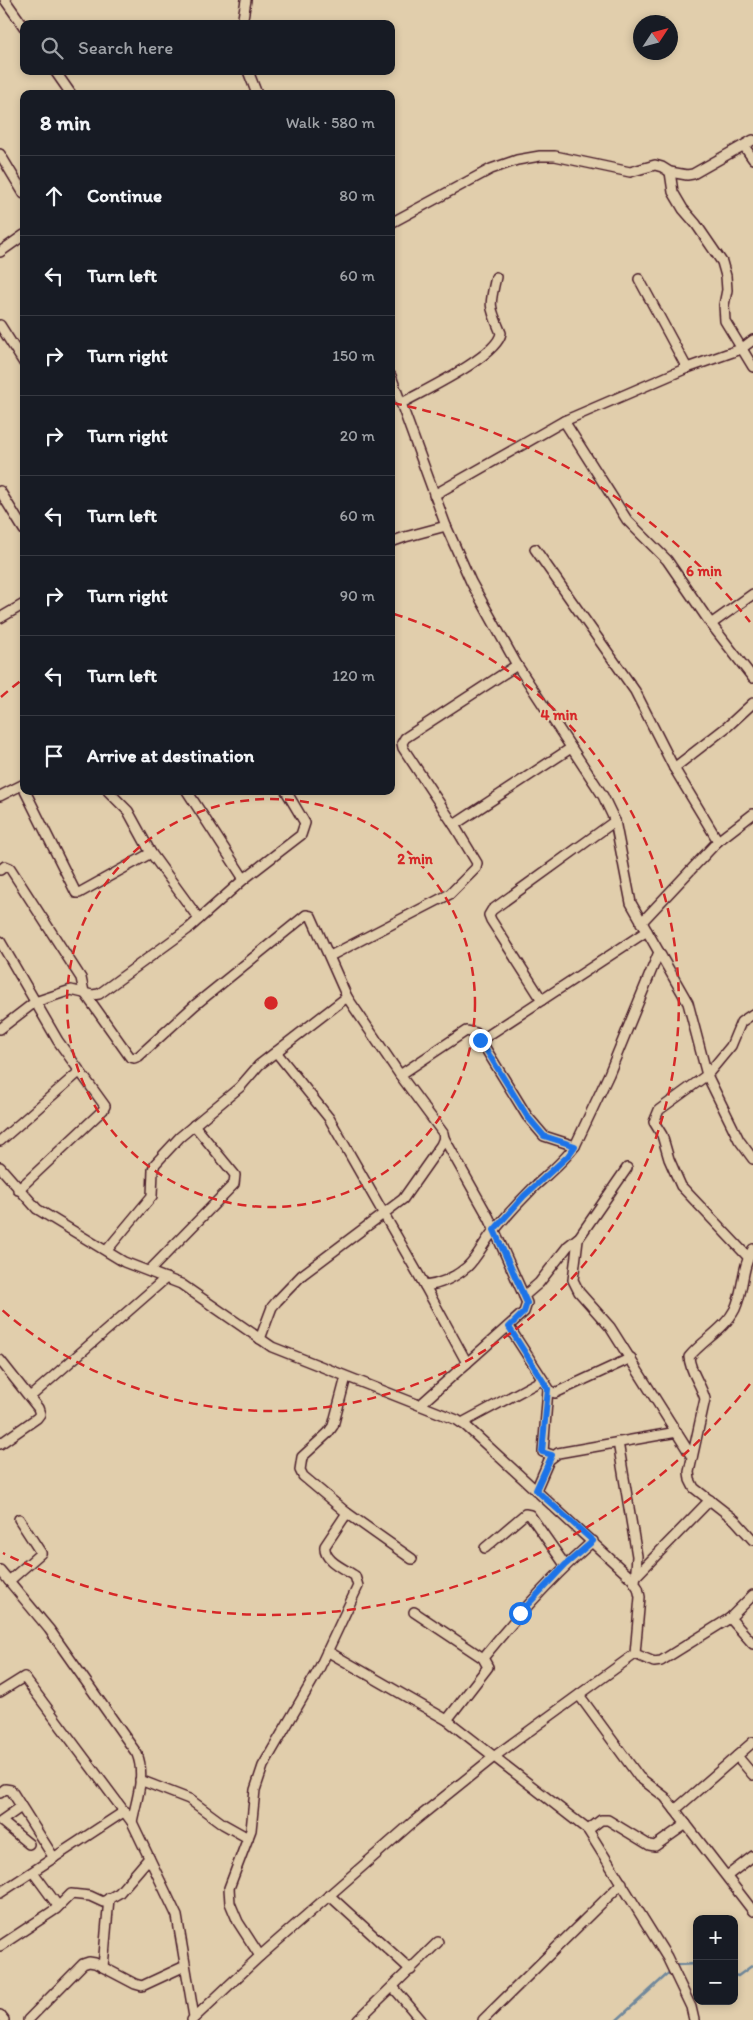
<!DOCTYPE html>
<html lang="en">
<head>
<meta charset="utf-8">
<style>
  :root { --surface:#171b24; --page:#242831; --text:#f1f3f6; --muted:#9ea1a6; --line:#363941 }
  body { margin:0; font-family:Itim,sans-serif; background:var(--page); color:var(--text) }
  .controls { position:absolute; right:15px; bottom:15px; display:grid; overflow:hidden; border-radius:10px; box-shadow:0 2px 8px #0003 }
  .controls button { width:45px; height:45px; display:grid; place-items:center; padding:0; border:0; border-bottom:1px solid var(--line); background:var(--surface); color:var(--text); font:25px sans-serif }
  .compass { position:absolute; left:633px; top:15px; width:45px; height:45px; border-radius:50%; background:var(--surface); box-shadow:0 2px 8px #0003; rotate:54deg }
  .stop { position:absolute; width:15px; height:15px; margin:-11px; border:4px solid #1a73e8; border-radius:50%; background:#fff }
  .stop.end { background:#1a73e8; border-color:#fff; box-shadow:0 1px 5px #0008 }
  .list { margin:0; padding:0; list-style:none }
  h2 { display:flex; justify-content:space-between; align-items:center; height:65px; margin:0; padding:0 20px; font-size:21px }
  h2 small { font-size:16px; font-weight:400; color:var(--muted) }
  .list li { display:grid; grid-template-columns:32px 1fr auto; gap:15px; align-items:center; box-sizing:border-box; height:80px; padding:0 20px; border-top:1px solid var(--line) }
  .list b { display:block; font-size:19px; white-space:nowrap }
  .list em { font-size:16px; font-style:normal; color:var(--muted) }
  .icon { flex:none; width:28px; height:28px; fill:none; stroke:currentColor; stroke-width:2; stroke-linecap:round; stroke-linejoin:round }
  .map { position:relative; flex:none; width:753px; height:2020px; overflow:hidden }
  .search { position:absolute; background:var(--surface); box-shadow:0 2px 8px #0003; left:20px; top:20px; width:375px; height:55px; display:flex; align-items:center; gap:12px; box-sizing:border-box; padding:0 18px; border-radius:10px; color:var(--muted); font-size:19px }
  .panel { position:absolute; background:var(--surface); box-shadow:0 2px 8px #0003; left:20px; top:90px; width:375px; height:705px; border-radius:10px }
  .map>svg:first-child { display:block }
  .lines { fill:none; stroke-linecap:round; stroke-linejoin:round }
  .stream { stroke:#6f889c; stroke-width:2.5 }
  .street-casing { stroke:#4a1f2b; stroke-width:12 }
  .street { stroke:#e1ceac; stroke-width:9 }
  .route { stroke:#1a73e8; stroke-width:6 }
  .ring { fill:none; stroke:#d62828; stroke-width:2.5; stroke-dasharray:9 6 }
  .centre { fill:#d62828; stroke:#e1ceac; stroke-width:2.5 }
  .ring-label { font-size:15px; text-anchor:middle; font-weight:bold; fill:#d62828; stroke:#e1ceac; stroke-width:4; stroke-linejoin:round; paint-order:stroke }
</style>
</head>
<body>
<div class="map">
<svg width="753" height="2020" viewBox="0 0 753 2020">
  <rect width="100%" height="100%" fill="#e1ceac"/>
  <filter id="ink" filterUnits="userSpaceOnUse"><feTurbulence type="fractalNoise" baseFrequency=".02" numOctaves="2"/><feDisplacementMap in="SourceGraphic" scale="10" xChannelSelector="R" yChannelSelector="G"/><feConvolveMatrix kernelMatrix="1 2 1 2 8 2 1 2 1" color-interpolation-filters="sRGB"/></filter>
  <g filter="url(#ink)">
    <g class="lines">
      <!-- stream -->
      <g class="stream">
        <path d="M675 1967 677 1965 697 1964"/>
        <path d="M734 1975 738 1976 753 1965"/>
        <path d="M617 2020 671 1971"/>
      </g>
      <defs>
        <g id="street">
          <path d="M5 0 24 27"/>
          <path d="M242 24 246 0"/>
          <path d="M55 71 71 94"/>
          <path d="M248 71 257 94"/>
          <path d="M744 146 753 159"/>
          <path d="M0 154 24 194"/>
          <path d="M670 172 673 192 683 209 696 224 722 262 726 276 727 290 724 305 725 321 753 367"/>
          <path d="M391 223 491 169 517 160 540 156H555L630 172 655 165 662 167 670 172 687 175 693 174 753 140"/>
          <path d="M0 252 24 235"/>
          <path d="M639 279 687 368"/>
          <path d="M0 325 24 363"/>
          <path d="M391 376 446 526 471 582 517 665 603 796 615 821 631 903 688 1003 707 1075 739 1140 753 1159"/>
          <path d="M402 403C423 391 498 356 501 333 489 305 489 307 496 277"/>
          <path d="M564 421 627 520 667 560 711 624 753 678"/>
          <path d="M0 491 24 530"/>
          <path d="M434 495 564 421 687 368 741 349 753 340"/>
          <path d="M391 542 405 537 446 526"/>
          <path d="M535 549 635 691 674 768 718 841"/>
          <path d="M0 618 24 604"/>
          <path d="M711 624 753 594"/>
          <path d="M674 768 728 726 753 703"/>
          <path d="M25 791 76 893H79L151 853"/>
          <path d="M108 791 128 811 151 853 199 919"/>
          <path d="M187 791 244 879"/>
          <path d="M0 796 24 784"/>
          <path d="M454 825 571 748"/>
          <path d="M0 870 5 866 10 868 81 978 84 992 130 1057 134 1058 139 1056 195 1005 306 915 311 916 347 997 400 1075 443 1133 444 1138 489 1218 527 1303 524 1312 420 1405"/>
          <path d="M641 923 718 841 753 814"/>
          <path d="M0 941 58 1041 105 1106 103 1110 18 1190"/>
          <path d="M330 956 450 894 476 868 477 863 454 825 403 748 402 743 405 738 517 665"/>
          <path d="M542 1000 491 920 489 915 492 910 615 821"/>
          <path d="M0 1029 35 1002 71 990 92 995 99 994 188 929 244 879 301 835 305 823 286 791"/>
          <path d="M481 1040 647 931"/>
          <path d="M276 1052 329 1118 425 1286 467 1363"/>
          <path d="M400 1075 466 1031 476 1033 527 1116 544 1136 575 1146"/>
          <path d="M0 1141 79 1072"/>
          <path d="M0 1167 37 1209 124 1262 181 1284 272 1347 457 1420 466 1426 632 1579 638 1588 640 1597 635 1654"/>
          <path d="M627 1168 578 1239 573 1280 579 1292 610 1327 692 1457"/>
          <path d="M753 1249C741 1268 744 1290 735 1309 725 1329 703 1340 689 1357 690 1372 701 1384 705 1399L689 1472 690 1480 694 1488 735 1520 753 1540"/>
          <path d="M107 1250 152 1196 153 1170 155 1164 180 1137 240 1087 259 1065 347 997"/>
          <path d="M748 1257 681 1186 669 1159 662 1135 654 1122 659 1110 707 1075 731 1046 741 1022 753 1014"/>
          <path d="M149 1271 234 1184 235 1175 194 1125"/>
          <path d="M425 1286C442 1284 454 1278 467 1267 479 1256 485 1239 497 1227 509 1213 521 1200 534 1187 548 1174 563 1162 575 1146L609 1074 659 952"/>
          <path d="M524 1296 539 1283 568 1246 578 1238"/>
          <path d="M509 1327 551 1392 555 1393 631 1358"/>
          <path d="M260 1339 272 1307 277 1301 302 1275 403 1199 441 1145 444 1138"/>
          <path d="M0 1360 38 1408 40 1414 37 1418 0 1444"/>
          <path d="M346 1377 333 1426 328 1433 302 1457 300 1470 303 1476 347 1513 412 1559"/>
          <path d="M548 1389 543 1452 552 1455"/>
          <path d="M30 1397 166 1278"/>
          <path d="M462 1423 542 1380"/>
          <path d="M618 1442 637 1556 635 1583"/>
          <path d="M536 1490 549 1460 558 1453 677 1432"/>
          <path d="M485 1548 525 1514 530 1515 565 1565"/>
          <path d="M0 1570 49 1629 137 1754C146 1776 136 1801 132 1822"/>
          <path d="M636 1576 710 1500"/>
          <path d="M9 1581 41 1553 19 1519"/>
          <path d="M414 1612 483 1658 488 1667 447 1720"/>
          <path d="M730 1618 753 1644"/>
          <path d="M327 1651 447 1720 588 1830 667 1957 691 2007 694 2020"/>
          <path d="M635 1654 654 1662 661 1661 730 1618 753 1595"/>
          <path d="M483 1658C517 1616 552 1577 593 1541"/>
          <path d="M0 1692 24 1677 132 1822 177 1916 194 2017"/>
          <path d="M579 1695 639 1777 665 1797 753 1911"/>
          <path d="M737 1756 753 1775"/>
          <path d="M140 1780 189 1799 223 1824 248 1838"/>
          <path d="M0 1793 5 1789 11 1790 54 1858"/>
          <path d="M21 1807 1 1821 29 1844"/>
          <path d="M675 1810 753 1742"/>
          <path d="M588 1830 601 1820H608L649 1845 655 1846 686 1824"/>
          <path d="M33 1872 58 1906"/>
          <path d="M727 1876 753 1856"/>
          <path d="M0 1893 125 1811"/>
          <path d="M329 1895 411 1970"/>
          <path d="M0 1946 56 1909 71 1894 90 1896 103 1902 119 1893 149 1858"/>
          <path d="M260 1956 238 1922 230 1903 229 1888 251 1830 255 1790 263 1766 318 1671 358 1586 355 1576C345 1569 323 1561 325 1546L347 1513"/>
          <path d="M103 1967 109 1898"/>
          <path d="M393 1987 421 2020"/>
          <path d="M0 2015 4 2020"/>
          <path d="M28 2020 83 1964 89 1962 95 1963 135 1984 142 1986 185 1966"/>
          <path d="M192 2020 260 1956 413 1822 495 1756 635 1654"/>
          <path d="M358 2020 438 1942"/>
          <path d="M483 2020 622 1883"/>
        </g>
      </defs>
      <!-- street casing -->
      <use href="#street" class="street-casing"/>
      <!-- street -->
      <use href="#street" class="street"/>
    </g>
  </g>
  <g class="lines" filter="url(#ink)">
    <!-- route -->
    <path class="route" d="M480 1040 527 1116 544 1136 575 1146 568 1156 524 1196 494 1230 527 1303 524 1312 509 1327 548 1389 542 1452 552 1455 536 1490 593 1541 565 1565 520 1613"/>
  </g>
  <!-- distance rings -->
  <g class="ring">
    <circle cx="271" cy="1003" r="204"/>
    <path d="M1 697A408 408 0 0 1 23 679M394 614A408 408 0 1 1 1 1309"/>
    <path d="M750 1384A612 612 0 0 1 3 1553M393 403A612 612 0 0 1 750 622"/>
  </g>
  <circle cx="271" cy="1003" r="8" class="centre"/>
  <g class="ring-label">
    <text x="704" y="576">6 min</text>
    <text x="559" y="720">4 min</text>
    <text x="415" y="864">2 min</text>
  </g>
</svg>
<div class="controls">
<button>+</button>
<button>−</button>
</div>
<svg class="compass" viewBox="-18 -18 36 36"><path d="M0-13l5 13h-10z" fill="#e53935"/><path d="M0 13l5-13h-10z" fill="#9ea1a6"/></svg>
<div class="stop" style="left:520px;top:1613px"></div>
<div class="stop end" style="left:480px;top:1040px"></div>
<div class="search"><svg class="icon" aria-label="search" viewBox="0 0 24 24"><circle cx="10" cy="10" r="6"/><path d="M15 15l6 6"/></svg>Search here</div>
<section class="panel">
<h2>8 min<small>Walk · 580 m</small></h2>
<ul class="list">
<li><svg class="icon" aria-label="ahead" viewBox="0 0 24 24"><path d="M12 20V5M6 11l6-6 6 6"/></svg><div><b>Continue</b></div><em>80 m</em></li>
<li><svg class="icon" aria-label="left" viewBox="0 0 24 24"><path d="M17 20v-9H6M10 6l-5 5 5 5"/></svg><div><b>Turn left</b></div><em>60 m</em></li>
<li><svg class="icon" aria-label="right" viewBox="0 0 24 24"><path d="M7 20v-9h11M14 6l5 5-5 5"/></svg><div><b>Turn right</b></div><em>150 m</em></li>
<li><svg class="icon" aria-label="right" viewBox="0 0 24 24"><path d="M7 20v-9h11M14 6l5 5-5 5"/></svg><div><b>Turn right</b></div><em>20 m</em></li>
<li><svg class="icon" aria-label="left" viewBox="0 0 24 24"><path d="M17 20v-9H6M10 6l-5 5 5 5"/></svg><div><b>Turn left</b></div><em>60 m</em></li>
<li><svg class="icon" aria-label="right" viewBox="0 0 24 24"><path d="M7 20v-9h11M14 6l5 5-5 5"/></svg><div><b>Turn right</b></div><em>90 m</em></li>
<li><svg class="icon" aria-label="left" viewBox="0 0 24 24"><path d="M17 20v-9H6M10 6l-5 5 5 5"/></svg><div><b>Turn left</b></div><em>120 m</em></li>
<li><svg class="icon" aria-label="arrive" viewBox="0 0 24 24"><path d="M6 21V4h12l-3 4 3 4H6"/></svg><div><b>Arrive at destination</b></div></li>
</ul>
</section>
</div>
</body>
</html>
